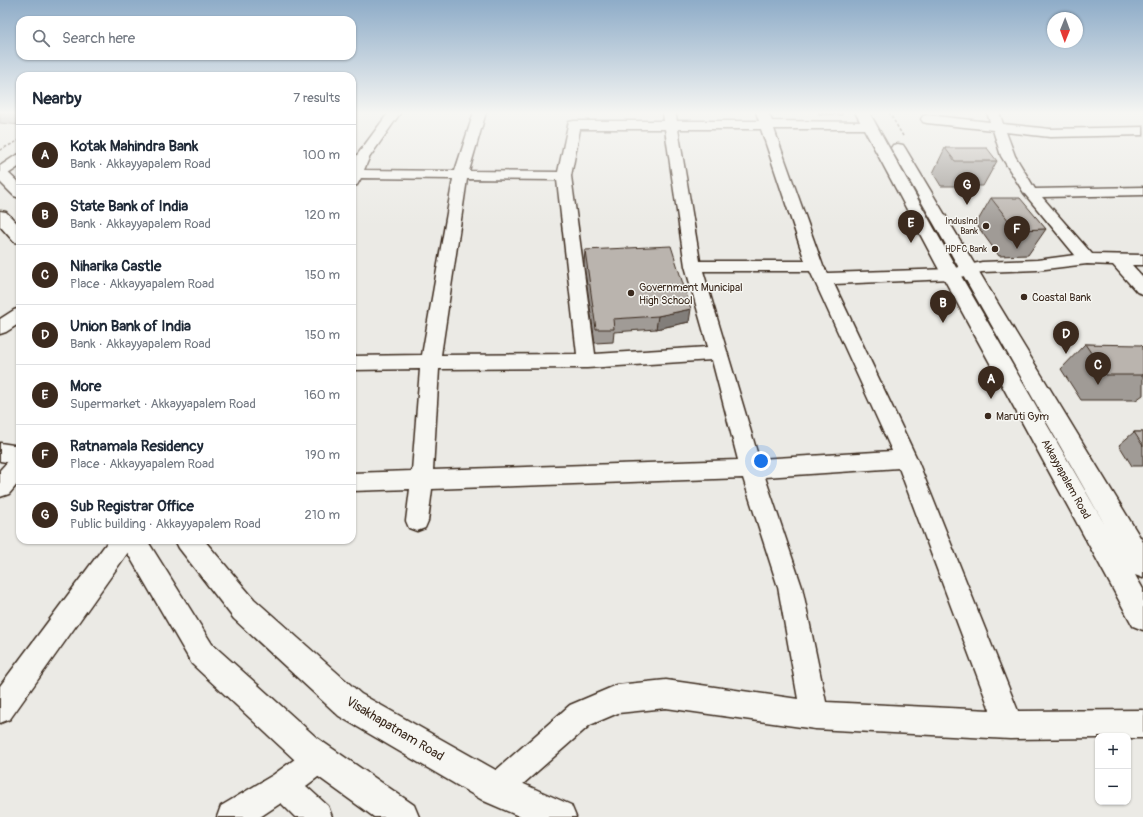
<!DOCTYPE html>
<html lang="en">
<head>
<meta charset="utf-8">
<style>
  :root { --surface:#fff; --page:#f6f6f7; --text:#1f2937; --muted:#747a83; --line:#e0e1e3; --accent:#3b2a1e }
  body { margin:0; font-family:Pangolin,sans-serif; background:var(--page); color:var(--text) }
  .controls { position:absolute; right:12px; bottom:12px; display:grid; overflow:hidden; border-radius:8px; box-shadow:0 1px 3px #0004 }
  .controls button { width:36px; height:36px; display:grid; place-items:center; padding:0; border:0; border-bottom:1px solid var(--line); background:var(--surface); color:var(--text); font:20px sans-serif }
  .compass { position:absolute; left:1047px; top:12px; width:36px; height:36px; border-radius:50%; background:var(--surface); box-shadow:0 1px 3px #0004; rotate:181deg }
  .you { position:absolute; left:761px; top:461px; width:14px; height:14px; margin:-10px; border:3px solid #fff; border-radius:50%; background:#1a73e8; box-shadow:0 0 0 6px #1a73e833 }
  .badge { display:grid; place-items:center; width:26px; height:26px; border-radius:50%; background:var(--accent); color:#fff; font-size:13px; font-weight:700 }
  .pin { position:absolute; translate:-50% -33px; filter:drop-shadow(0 1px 2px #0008) }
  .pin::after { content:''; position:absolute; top:21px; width:14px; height:12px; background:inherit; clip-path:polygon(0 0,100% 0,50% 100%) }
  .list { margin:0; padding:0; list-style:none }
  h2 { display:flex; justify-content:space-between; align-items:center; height:52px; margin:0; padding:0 16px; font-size:17px }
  h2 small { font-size:13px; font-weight:400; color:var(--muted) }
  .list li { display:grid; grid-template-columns:26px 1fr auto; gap:12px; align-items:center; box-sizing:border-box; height:60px; padding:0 16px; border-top:1px solid var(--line) }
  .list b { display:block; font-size:15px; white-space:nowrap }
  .list p { margin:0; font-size:13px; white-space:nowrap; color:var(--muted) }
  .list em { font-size:13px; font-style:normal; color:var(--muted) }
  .icon { flex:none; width:22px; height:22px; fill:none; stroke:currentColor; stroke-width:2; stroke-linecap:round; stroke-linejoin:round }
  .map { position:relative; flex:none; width:1143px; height:817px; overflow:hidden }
  .search { position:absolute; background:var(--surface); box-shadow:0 1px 3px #0004; left:16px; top:16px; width:340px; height:44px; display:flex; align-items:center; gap:10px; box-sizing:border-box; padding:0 14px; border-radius:12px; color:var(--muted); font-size:15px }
  .panel { position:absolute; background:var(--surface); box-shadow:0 1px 3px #0004; left:16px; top:72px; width:340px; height:472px; border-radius:12px }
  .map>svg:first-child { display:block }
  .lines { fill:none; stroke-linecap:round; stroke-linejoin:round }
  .minor-casing { stroke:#3b2a1e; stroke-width:3 }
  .secondary-casing { stroke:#3b2a1e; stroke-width:3 }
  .primary-casing { stroke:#3b2a1e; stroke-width:3 }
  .path { stroke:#3b2a1e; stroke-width:1.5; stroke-dasharray:3 2; stroke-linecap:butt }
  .minor { fill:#f6f6f2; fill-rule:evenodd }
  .secondary { fill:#f6f6f2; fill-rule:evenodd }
  .primary { fill:#f6f6f2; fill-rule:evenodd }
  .wall { fill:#a09b96; stroke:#3b2a1e }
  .shaded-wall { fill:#827e7a; stroke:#3b2a1e }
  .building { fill:#bab4ae; stroke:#3b2a1e }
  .poi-dot { fill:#3b2a1e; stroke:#f6f6f2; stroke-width:1.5 }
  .labels { text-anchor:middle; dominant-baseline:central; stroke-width:3; stroke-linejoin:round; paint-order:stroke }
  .far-poi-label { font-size:9px; fill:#3b2a1e; stroke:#f6f6f2; text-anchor:end }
  .poi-label { font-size:11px; fill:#3b2a1e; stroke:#f6f6f2; text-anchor:start }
  .street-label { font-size:11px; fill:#3b2a1e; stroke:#f6f6f2 }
  .near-street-label { font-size:13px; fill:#3b2a1e; stroke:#f6f6f2 }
</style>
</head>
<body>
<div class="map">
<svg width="1143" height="817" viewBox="0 0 1143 817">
  <rect width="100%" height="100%" fill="#ebeae5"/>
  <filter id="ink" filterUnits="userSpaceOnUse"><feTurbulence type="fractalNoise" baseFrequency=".025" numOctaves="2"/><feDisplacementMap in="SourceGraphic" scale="8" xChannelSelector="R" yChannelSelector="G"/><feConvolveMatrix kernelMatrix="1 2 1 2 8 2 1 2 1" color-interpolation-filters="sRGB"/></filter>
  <g filter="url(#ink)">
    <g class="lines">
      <defs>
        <g id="minor">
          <path d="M389 112H401L369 158 364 170 455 171 474 112H486L469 171 558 172 568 125 569 122 574 121H664L663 112H675L677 121H759L756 112H768L772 121 874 122 875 125 874 128 869 129H774L823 266 828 273 951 269 982 262 1037 260 1075 255 1024 193 1001 156 993 130 927 123 923 122 921 119 923 116 927 115 990 122 987 112H999L1003 124 1050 129 1143 127V135L1050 137 1006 132 1015 156 1035 189 1143 187V195L1042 197 1092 254 1143 255V265H1132L1143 277V294L1137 292 1113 265 1087 264 1037 270 982 272 951 279 834 284 917 459 1018 711 1143 710V738H1128V736H1098V738L1010 739 815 729 666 708 618 713 590 725 506 799 496 804 486 799 481 789 486 779 570 705 617 685 666 680 798 699 778 587 743 478 432 489 428 521 425 528 417 531 409 528 406 521 410 489 352 491V473L412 471 420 369 352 370V356L422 355 453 179 361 178 357 185 352 186V165L355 158ZM580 129H665L685 266 708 347 595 354 571 176ZM678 129H761L805 261H700ZM467 179 557 180 577 354 441 355ZM703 271H810L892 451 759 459ZM712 360 738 460 433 470 439 369 587 368ZM899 468 990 710 826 702 802 587 765 477Z"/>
          <path d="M20 308V323L6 332 0 334V319L14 310Z"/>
          <path d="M0 443 20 446V464L0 461Z"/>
          <path d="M109 540H135L131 548 10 719 0 723V686Z"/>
          <path d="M320 744 330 748 334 758 330 768 306 786 328 806 332 817H295L281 803 260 817H217L221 806 273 775 310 748Z"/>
        </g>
        <g id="secondary">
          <path d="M855 112H869L954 264 1105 525 891 148 893 145 898 144 903 145 905 148 997 302 1143 542V578L1135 575 1143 589V630L1133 626 936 264Z"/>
          <path d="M20 154V166L5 176 0 178V166L15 156Z"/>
          <path d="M20 454V481L9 494 0 497V470L12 457Z"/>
        </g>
        <g id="primary">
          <path d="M0 168 5 170 20 184V198L14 196 0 182Z"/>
          <path d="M0 211 6 212 20 226V243L14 242 0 226Z"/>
          <path d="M120 540H147L212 644 317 738 414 805 419 817H374L295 760 192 664Z"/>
          <path d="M175 540H204L254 599 361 694 508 777 571 805 576 817H521L484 801 339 716 234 619 179 548Z"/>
        </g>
      </defs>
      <!-- minor casing -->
      <use href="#minor" class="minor-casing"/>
      <!-- secondary casing -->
      <use href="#secondary" class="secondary-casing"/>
      <!-- primary casing -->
      <use href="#primary" class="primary-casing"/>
      <!-- path -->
      <g class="path">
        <path d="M889 112 903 136"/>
        <path d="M0 150 20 140"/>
      </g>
      <!-- minor -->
      <use href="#minor" class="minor"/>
      <!-- secondary -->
      <use href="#secondary" class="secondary"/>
      <!-- primary -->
      <use href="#primary" class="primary"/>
    </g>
    <!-- wall -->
    <g class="wall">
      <path d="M0 112H20V125L0 123Z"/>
      <path d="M818 112H844L842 115 819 114Z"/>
      <path d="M945 148 997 161 983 186H941L933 173Z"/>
      <path d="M991 198 1046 229 1028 255 999 256 976 224Z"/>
      <path d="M585 250 689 322 656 329 614 332 613 342 595 343 584 264Z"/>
      <path d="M1085 344 1143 347V395L1136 400H1081L1061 369Z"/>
      <path d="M1134 432H1143V466H1132L1119 445Z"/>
    </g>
    <!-- shaded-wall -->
    <path class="shaded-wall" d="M691 309 689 322 656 329 658 316Z"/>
    <!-- building -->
    <g class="building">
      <path d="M0 112H20V114L0 113Z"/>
      <path d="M945 148H987L997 161H955Z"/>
      <path d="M991 198H1020L1046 229 1016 230Z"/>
      <path d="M671 246 691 309 658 316 613 319 614 329H596L585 250Z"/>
      <path d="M1085 344 1141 345 1143 347V375H1106Z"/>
      <path d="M1134 432H1143V446Z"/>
    </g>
  </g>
  <!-- sky -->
  <linearGradient id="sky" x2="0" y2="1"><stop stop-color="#8eacc8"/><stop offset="0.5" stop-color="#f6f6f3"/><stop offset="1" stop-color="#f6f6f3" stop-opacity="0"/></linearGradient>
  <rect width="1143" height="226" fill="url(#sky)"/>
  <!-- markers -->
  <g class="poi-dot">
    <circle cx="986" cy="226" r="4"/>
    <circle cx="995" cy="249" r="4"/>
    <circle cx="631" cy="293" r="4"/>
    <circle cx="1024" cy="297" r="4"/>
    <circle cx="988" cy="416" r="4"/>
  </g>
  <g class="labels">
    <!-- far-poi labels -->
    <g class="far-poi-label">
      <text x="978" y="221">IndusInd<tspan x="978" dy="10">Bank</tspan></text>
      <text x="987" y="249">HDFC Bank</text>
    </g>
    <!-- poi labels -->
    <g class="poi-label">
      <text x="639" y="287">Government Municipal<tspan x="639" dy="13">High School</tspan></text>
      <text x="1032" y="297">Coastal Bank</text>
      <text x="996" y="416">Maruti Gym</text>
    </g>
    <!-- street labels -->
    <g class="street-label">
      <text transform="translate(1066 479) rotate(61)">Akkayyapalem Road</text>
    </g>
    <!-- near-street labels -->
    <g class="near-street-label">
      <text transform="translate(395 729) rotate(31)">Visakhapatnam Road</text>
    </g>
  </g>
</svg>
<div class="controls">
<button>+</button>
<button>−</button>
</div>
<svg class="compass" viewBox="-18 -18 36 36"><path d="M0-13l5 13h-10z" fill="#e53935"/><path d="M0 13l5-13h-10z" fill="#747a83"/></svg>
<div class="you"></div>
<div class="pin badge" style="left:991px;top:399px">A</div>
<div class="pin badge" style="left:943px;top:323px">B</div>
<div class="pin badge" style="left:1098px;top:385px">C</div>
<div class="pin badge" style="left:1066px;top:354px">D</div>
<div class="pin badge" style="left:911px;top:243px">E</div>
<div class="pin badge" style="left:1017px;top:249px">F</div>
<div class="pin badge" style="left:967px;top:205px">G</div>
<div class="search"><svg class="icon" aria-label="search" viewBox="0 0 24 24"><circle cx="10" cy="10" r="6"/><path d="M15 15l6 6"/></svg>Search here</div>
<section class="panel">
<h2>Nearby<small>7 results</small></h2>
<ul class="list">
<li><span class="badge">A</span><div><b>Kotak Mahindra Bank</b><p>Bank · Akkayyapalem Road</p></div><em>100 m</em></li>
<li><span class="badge">B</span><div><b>State Bank of India</b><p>Bank · Akkayyapalem Road</p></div><em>120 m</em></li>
<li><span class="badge">C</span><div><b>Niharika Castle</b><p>Place · Akkayyapalem Road</p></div><em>150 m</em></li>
<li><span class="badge">D</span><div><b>Union Bank of India</b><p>Bank · Akkayyapalem Road</p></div><em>150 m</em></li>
<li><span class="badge">E</span><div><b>More</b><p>Supermarket · Akkayyapalem Road</p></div><em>160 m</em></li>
<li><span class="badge">F</span><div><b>Ratnamala Residency</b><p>Place · Akkayyapalem Road</p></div><em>190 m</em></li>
<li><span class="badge">G</span><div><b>Sub Registrar Office</b><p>Public building · Akkayyapalem Road</p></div><em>210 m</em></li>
</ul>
</section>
</div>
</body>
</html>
